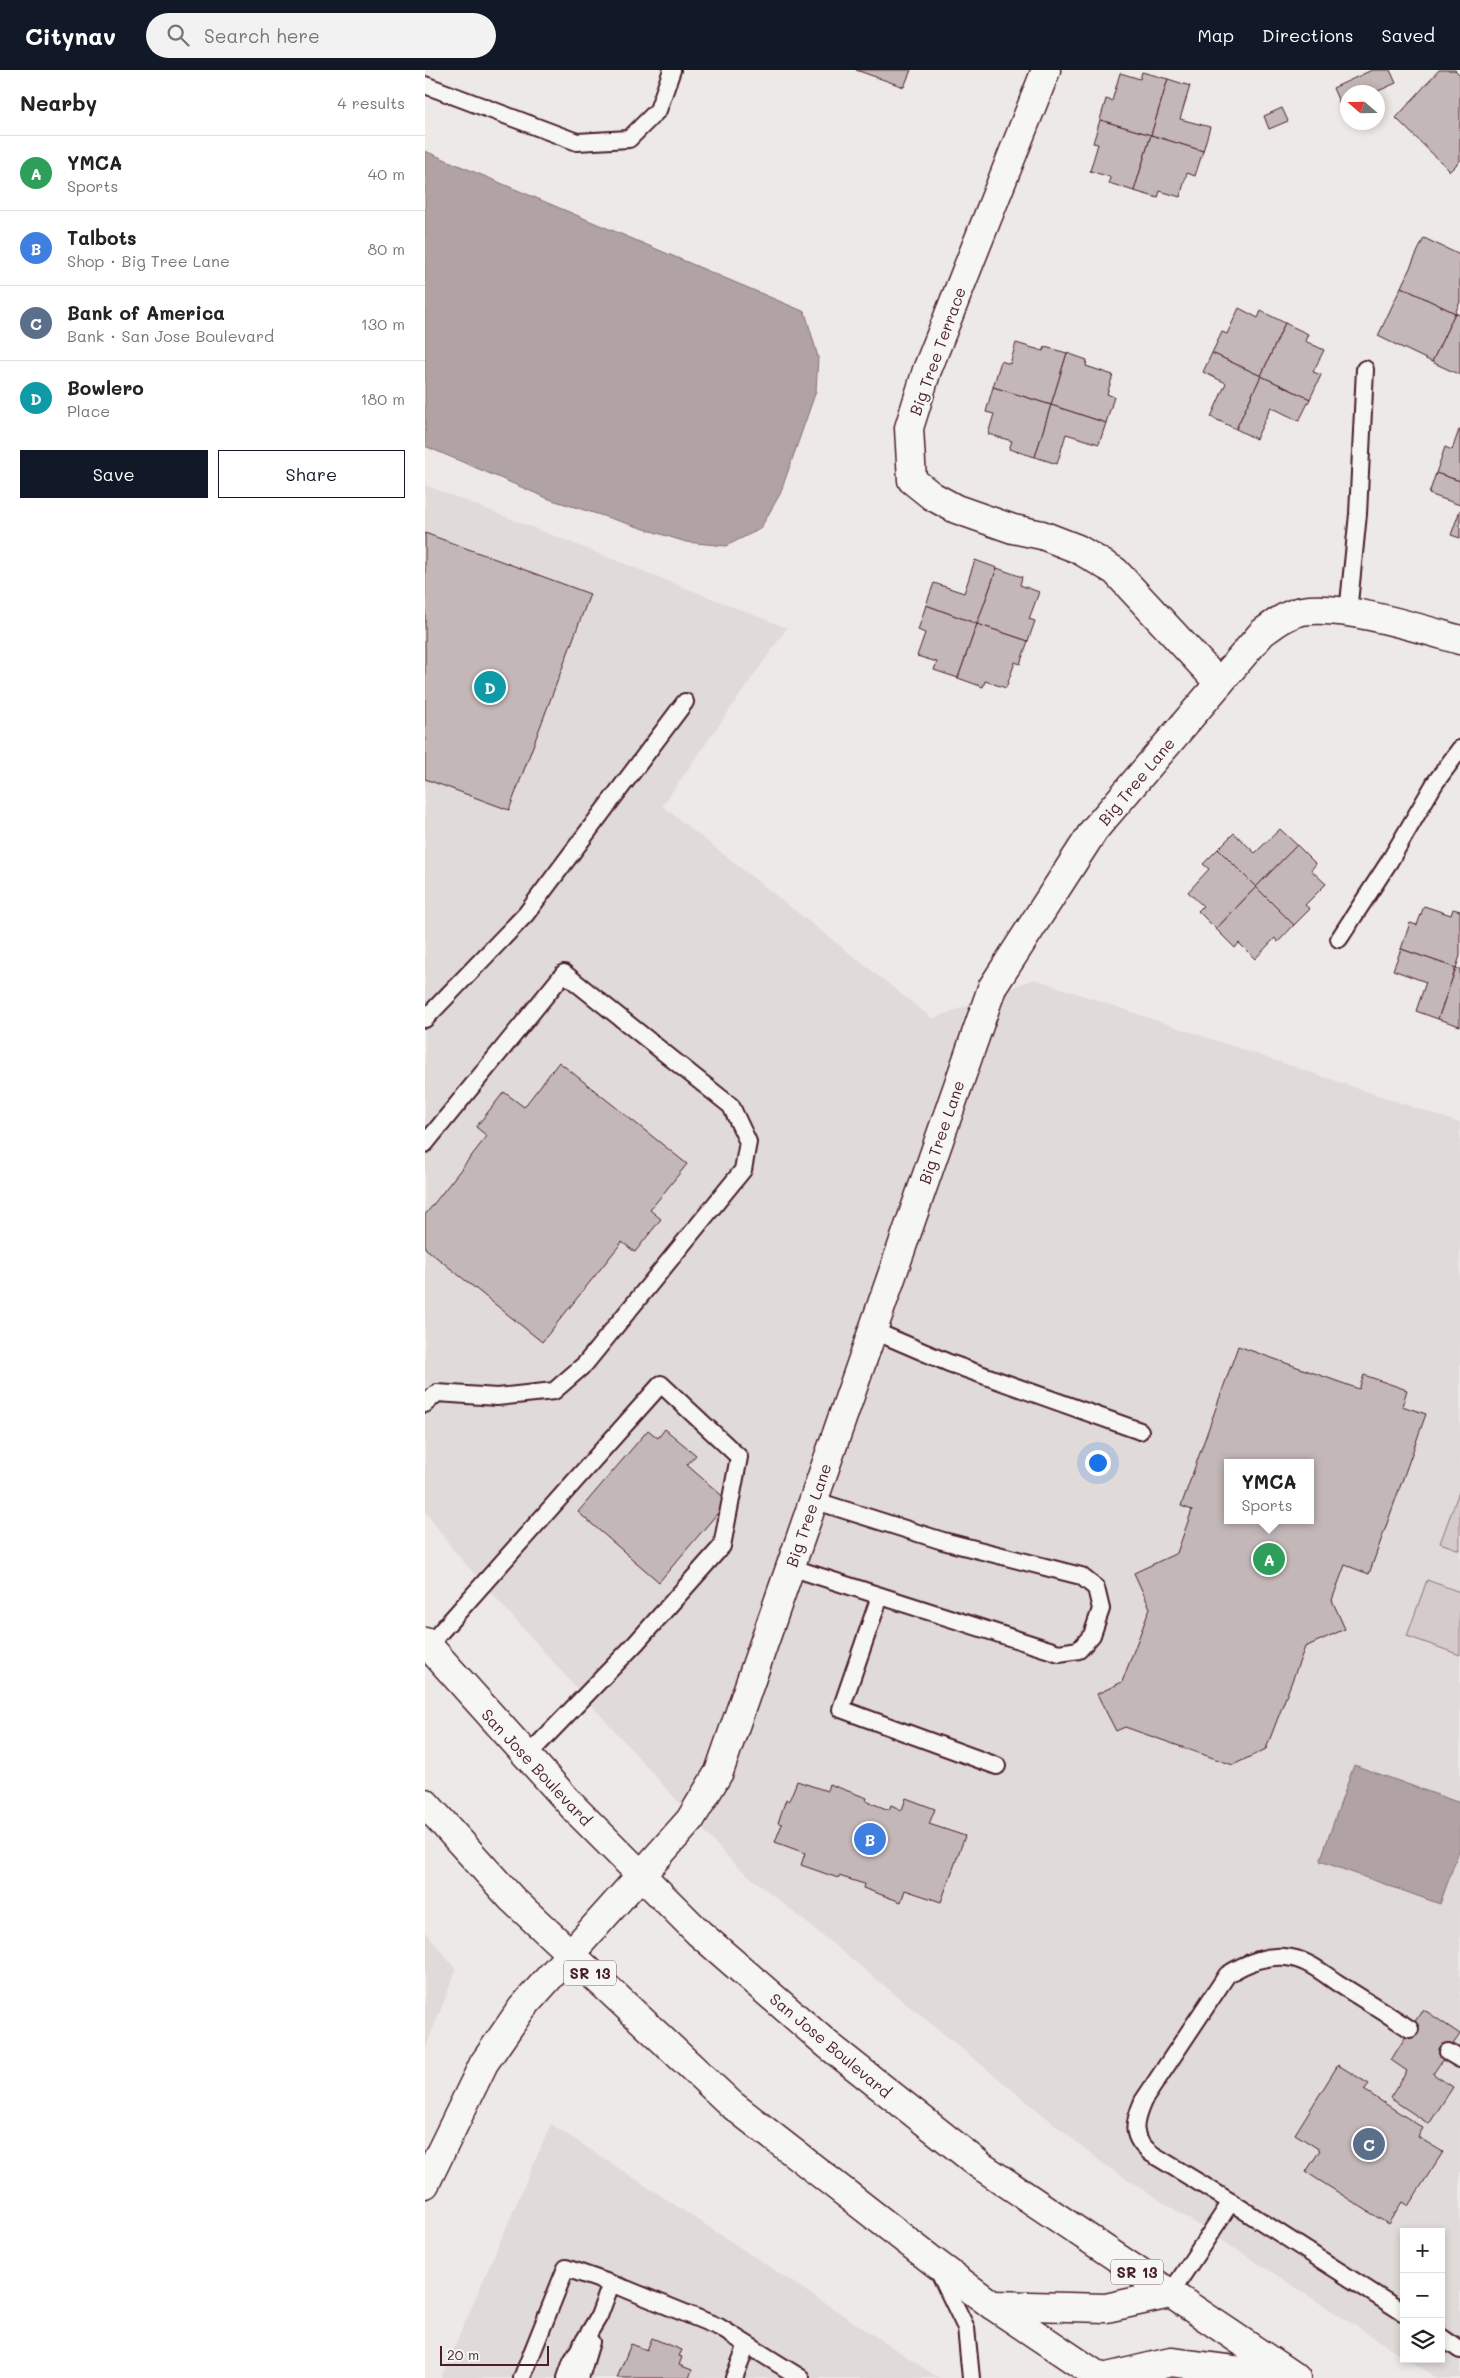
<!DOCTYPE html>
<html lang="en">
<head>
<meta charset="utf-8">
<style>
  :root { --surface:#fff; --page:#f2f2f2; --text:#222; --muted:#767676; --line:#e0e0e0; --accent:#111827 }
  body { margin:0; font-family:Mali,sans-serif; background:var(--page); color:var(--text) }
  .controls { position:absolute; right:15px; bottom:15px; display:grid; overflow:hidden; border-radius:0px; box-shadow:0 2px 8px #0003 }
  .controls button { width:45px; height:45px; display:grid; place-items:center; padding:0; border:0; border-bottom:1px solid var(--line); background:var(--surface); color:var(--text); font:25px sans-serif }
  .compass { position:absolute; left:915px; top:15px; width:45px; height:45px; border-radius:50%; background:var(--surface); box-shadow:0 2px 8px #0003; rotate:290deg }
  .scale { position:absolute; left:15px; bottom:12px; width:109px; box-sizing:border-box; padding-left:5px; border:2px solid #4a1f2b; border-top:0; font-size:14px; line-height:18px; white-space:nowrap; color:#4a1f2b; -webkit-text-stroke:4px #f6f6f2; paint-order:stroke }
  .you { position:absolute; left:672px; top:1392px; width:18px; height:18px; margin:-12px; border:4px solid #fff; border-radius:50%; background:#1a73e8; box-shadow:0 0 0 8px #1a73e833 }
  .badge { display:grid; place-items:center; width:32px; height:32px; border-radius:50%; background:var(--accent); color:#fff; font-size:16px; font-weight:700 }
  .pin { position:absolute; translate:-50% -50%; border:2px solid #fff; box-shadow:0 1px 5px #0006 }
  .popup { position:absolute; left:799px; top:1389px; width:90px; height:65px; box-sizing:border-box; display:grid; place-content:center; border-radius:0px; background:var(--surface); filter:drop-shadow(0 1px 4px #0005); font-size:16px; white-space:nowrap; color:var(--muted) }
  .popup b { font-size:19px; color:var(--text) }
  .popup::after { content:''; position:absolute; left:50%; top:100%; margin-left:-10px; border:10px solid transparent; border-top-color:var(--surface) }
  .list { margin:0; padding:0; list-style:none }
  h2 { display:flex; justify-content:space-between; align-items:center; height:65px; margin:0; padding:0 20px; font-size:21px }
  h2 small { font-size:16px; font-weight:400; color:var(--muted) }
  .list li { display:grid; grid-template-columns:32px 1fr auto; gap:15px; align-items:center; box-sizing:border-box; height:75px; padding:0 20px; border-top:1px solid var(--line) }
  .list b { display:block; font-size:19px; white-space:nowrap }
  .list p { margin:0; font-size:16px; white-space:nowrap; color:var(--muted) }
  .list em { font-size:16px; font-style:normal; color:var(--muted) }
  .actions { display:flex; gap:10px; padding:15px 20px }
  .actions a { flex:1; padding:11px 0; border:1px solid var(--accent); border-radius:0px; text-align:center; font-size:18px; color:var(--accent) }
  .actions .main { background:var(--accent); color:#fff }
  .icon { flex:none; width:28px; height:28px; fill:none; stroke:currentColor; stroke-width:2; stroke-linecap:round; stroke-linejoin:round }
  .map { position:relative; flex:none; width:1035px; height:2308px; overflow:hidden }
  header { display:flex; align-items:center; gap:30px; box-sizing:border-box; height:70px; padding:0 25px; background:var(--accent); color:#fff }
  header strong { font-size:24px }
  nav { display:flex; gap:28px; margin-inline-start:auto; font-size:18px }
  .search { width:350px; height:45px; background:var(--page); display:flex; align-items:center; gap:12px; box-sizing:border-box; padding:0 18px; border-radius:28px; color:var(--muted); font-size:19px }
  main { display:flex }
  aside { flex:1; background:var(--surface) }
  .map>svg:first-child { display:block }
  .built { fill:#e0dad8; fill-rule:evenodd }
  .grass { fill:#d4cbca; stroke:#8f757a }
  .water { fill:#b1a2a3; stroke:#886e73 }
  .building { fill:#c4b7b7; stroke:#4a1f2b; fill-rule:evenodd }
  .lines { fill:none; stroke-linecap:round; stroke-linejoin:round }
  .service-casing { stroke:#4a1f2b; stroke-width:20 }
  .minor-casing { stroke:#4a1f2b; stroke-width:31 }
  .tertiary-casing { stroke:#4a1f2b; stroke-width:31 }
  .primary-casing { stroke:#4a1f2b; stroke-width:31 }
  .service { stroke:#f6f6f2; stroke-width:16 }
  .minor { stroke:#f6f6f2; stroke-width:28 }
  .tertiary { stroke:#f6f6f2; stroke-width:28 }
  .primary { stroke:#f6f6f2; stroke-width:28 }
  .labels { text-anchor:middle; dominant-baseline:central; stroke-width:4; stroke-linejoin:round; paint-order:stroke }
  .shield { fill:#f6f6f2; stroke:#7e6067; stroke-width:1 }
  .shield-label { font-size:15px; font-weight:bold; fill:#4a1f2b }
  .street-label { font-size:16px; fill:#4a1f2b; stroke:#f6f6f2 }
</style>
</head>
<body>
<header>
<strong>Citynav</strong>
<div class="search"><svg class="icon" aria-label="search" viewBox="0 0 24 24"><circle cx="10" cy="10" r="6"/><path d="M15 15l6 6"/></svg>Search here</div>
<nav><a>Map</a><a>Directions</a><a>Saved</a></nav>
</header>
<main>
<aside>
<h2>Nearby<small>4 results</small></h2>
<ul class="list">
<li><span class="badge" style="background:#2e9e5b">A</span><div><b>YMCA</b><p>Sports</p></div><em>40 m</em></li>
<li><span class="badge" style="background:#3f7fe0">B</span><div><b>Talbots</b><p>Shop · Big Tree Lane</p></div><em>80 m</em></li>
<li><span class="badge" style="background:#5c6f8a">C</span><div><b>Bank of America</b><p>Bank · San Jose Boulevard</p></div><em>130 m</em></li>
<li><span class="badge" style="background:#0f9aa8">D</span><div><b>Bowlero</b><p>Place</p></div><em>180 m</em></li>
</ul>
<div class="actions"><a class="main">Save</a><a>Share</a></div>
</aside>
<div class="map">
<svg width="1035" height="2308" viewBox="0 0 1035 2308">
  <rect width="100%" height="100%" fill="#ece9e6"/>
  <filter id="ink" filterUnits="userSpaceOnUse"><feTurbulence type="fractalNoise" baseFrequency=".02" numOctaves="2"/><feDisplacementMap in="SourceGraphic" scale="10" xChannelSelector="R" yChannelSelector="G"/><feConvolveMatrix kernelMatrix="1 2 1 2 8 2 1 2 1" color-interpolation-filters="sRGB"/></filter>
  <g filter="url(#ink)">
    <!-- built -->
    <g class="built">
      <path d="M0 415 362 558 237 736 508 949 609 909 1035 1053V2308H1012L983 2289H1016V2162H979V2287L680 2095 307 1792 30 1482 0 1441ZM803 1393H885V1450H803Z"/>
      <path d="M0 1861 31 1900 0 1980Z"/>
      <path d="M126 2054 514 2308H16Z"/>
    </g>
    <!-- grass -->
    <g class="grass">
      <path d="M1035 1419V1480L1015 1473Z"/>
      <path d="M1002 1510 1035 1522V1585L982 1566Z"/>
    </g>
    <!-- water -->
    <g class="water">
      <path d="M0 81 380 242 393 287 391 321 355 424 335 459 301 476 261 472 124 429 0 376Z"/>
      <path d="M929 1695 1035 1733V1778L1015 1834 895 1791Z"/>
    </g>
    <!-- building -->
    <g class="building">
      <path d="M431 0H486L479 17Z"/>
      <path d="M947 0H965L971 13 951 22H922V36L917 39 908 18Z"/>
      <path d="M1014 0H1030L1035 5V91L1025 101 971 48Z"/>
      <path d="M717 2 743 9 726 65 675 50 681 29 687 31 695 3 715 9Z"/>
      <path d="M743 9 765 16 755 49 785 57 778 81 726 65Z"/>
      <path d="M857 38 863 51 844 59 839 46Z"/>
      <path d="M675 50 726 65 709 121 684 113 685 107 665 101 673 74 668 73Z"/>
      <path d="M726 65 778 81 770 106 762 103 755 127 735 121 733 128 709 121Z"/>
      <path d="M999 168 1035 185V232L1030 243 976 217Z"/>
      <path d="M976 217 1030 243 1007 292 953 266Z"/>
      <path d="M814 238 833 248 836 241 860 253 836 306 787 283 797 262 802 264Z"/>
      <path d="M1030 243 1035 245V305L1007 292Z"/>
      <path d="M860 253 883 264 880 271 899 280 888 302 896 305 885 329 836 306Z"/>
      <path d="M591 273 618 281 620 277 642 283 626 335 568 317 576 291 585 294Z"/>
      <path d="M642 283 662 290 661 296 688 305 682 324 689 327 681 353 626 335Z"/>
      <path d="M787 283 836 306 811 359 786 347 801 313 778 302Z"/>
      <path d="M836 306 885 329 874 351 846 337 831 369 811 359Z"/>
      <path d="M568 317 626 335 610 387 584 379 587 371 563 364 569 344 561 342Z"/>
      <path d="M626 335 681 353 674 374 641 364 632 394 610 387Z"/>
      <path d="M1034 360H1035V411L1011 403 1020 377 1027 380Z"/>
      <path d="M1011 403 1035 411V435L1004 424Z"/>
      <path d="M1035 440V468L1026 465Z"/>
      <path d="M0 463 165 524 84 740 0 709Z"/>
      <path d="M550 490 572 498 552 554 501 535 509 513 539 523Z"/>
      <path d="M572 498 597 507 595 515 614 522 604 549 610 551 603 571 552 554Z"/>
      <path d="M501 535 552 554 533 608 509 600 512 592 492 586 500 563 493 560Z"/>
      <path d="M552 554 603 571 595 594 590 592 581 618 560 611 558 617 533 608Z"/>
      <path d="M855 759 872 775 831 817 793 779 809 763 830 783Z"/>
      <path d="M872 775 891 794 886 800 901 814 880 835 885 839 869 855 831 817Z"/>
      <path d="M793 779 831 817 791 859 773 841 778 836 763 822 784 799 778 794Z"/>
      <path d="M831 817 869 855 853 872 850 868 830 889 814 873 810 878 791 859Z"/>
      <path d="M999 836 1026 845 1028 839 1035 841V886L1031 898 976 879 985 853 992 855Z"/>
      <path d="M976 879 1031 898 1013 949 991 941 1001 912 968 900Z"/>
      <path d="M1031 898 1035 899V956L1013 949Z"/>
      <path d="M134 992 262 1094 225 1140 236 1149 210 1182 197 1172 117 1272 0 1178V1145L62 1066 51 1057 79 1022 99 1037Z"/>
      <path d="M813 1276 934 1319 939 1305 982 1320 977 1336 1001 1344 944 1504 920 1495 907 1530 920 1559 880 1577 841 1679 808 1695 700 1657 691 1661 672 1624 697 1612 725 1538 709 1503 752 1483 767 1440 756 1436ZM803 1393H885V1450H803Z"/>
      <path d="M240 1359 271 1385 262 1395 303 1431 234 1512 153 1442 223 1360 233 1368Z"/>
      <path d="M372 1711 402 1721 404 1714 442 1728 441 1731 464 1740 466 1735 477 1740 481 1728 510 1739 504 1754 540 1766 516 1832 480 1820 476 1832 438 1818 439 1814 414 1806 413 1808 376 1795 380 1783 350 1772 357 1754 353 1753 361 1729 364 1731Z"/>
      <path d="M998 1939 1035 1964 1008 2004 1028 2017 1004 2054 965 2028 982 2001 966 1990Z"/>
      <path d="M913 1995 944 2014 939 2020 998 2058 993 2067 1018 2082 983 2136 977 2132 963 2154 881 2102 895 2080 870 2064Z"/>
      <path d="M227 2268 257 2280 254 2286 257 2287 254 2295 267 2300 264 2308H192L206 2274 222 2280Z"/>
    </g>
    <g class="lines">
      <defs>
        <g id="service">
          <path d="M0 15 152 72 204 69 233 40 247 0"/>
          <path d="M923 543 933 444 940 299"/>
          <path d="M914 869 964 792 1010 713 1035 679"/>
          <path d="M0 949 101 844 260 632"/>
          <path d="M0 1074 139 903 306 1036 323 1072 318 1100 160 1294 129 1321 72 1327 12 1323 0 1334"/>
          <path d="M447 1260 524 1293 715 1361"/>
          <path d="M365 1497 634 1583 654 1580 667 1565 676 1539 671 1518 656 1506 518 1471 388 1430"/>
          <path d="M455 1526 416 1639 572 1696"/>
          <path d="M3 1576 236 1314 314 1387 297 1476 211 1573 102 1686"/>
          <path d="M1023 1982 1035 1989"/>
          <path d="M806 2132 727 2084C705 2067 708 2054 718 2031L802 1905C820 1893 845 1883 867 1888 883 1891 898 1903 911 1912 936 1928 961 1943 985 1959"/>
          <path d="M513 2200 541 2258 546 2308"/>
          <path d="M745 2224 806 2132 979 2243"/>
          <path d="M1016 2267 1035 2280"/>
          <path d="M97 2308 141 2198 201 2219 294 2257 376 2308"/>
          <path d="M141 2308 147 2291 174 2246 186 2214"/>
          <path d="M155 2308 166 2272"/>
          <path d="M309 2308 322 2275"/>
        </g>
        <g id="minor">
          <path d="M621 0 502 300 484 358 487 410 507 426 531 439 588 459 617 465 653 479 690 501 794 613"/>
          <path d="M216 1805 265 1750 294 1702 567 918 669 760 837 563C849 554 862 544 877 541 919 534 993 558 1035 570"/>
        </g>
        <path id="tertiary" d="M0 2114 59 1993 97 1938 216 1805"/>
        <g id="primary">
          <path d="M0 1572 150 1739 274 1863 403 1975 556 2096 871 2308"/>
          <path d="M0 1733 87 1829 306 2034 509 2192 567 2235 676 2308"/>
          <path d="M567 2235 681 2238 745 2224"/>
          <path d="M678 2308 746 2292 865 2307"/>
        </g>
      </defs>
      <!-- service casing -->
      <use href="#service" class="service-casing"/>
      <!-- minor casing -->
      <use href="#minor" class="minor-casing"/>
      <!-- tertiary casing -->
      <use href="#tertiary" class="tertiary-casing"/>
      <!-- primary casing -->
      <use href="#primary" class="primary-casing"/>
      <!-- service -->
      <use href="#service" class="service"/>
      <!-- minor -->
      <use href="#minor" class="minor"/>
      <!-- tertiary -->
      <use href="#tertiary" class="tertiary"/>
      <!-- primary -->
      <use href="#primary" class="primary"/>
    </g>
  </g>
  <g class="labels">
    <!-- shield labels -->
    <g class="shield">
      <rect x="139" y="1890.5" width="52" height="25" rx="4"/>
      <rect x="686" y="2189.5" width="52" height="25" rx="4"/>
    </g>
    <g class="shield-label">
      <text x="165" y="1903">SR 13</text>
      <text x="712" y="2202">SR 13</text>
    </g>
    <!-- street labels -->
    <g class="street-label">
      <text transform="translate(512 281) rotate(-70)">Big Tree Terrace</text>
      <text transform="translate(711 711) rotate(-50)">Big Tree Lane</text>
      <text transform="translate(516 1062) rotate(-71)">Big Tree Lane</text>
      <text transform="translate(383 1445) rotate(-71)">Big Tree Lane</text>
      <text transform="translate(112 1697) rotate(47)">San Jose Boulevard</text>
      <text transform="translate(406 1975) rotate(40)">San Jose Boulevard</text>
    </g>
  </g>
</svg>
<div class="controls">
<button>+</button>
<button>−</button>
<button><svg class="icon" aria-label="layers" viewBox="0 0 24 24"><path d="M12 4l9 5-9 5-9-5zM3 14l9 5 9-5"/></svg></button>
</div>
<svg class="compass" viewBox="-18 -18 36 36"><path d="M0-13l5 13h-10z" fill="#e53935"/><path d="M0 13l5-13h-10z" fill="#767676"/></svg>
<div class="scale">20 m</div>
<div class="you"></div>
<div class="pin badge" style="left:844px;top:1489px;background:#2e9e5b">A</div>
<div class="popup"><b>YMCA</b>Sports</div>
<div class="pin badge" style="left:445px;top:1769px;background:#3f7fe0">B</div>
<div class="pin badge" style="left:944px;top:2074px;background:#5c6f8a">C</div>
<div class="pin badge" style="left:65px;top:617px;background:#0f9aa8">D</div>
</div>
</main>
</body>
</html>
